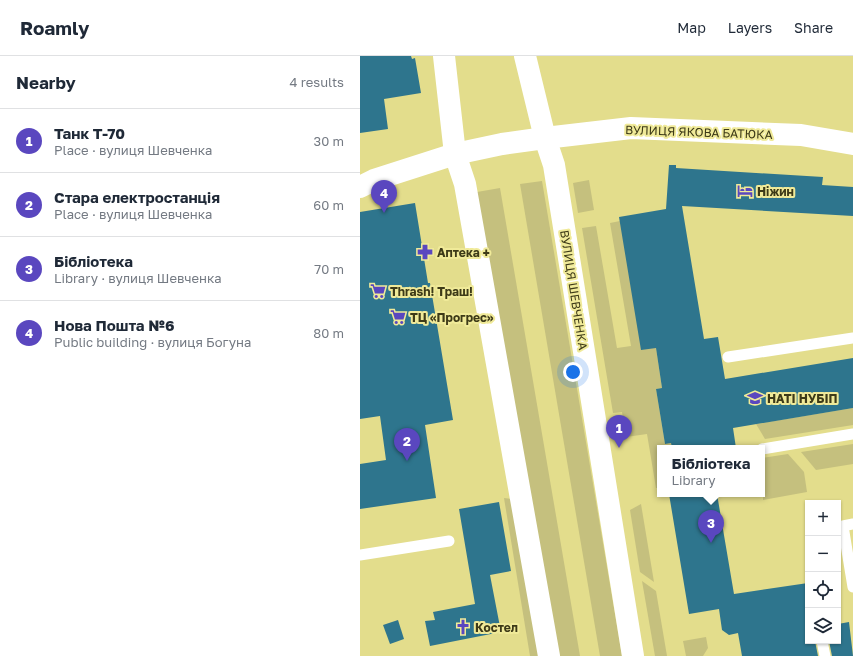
<!DOCTYPE html>
<html lang="en">
<head>
<meta charset="utf-8">
<style>
  :root { --surface:#fff; --page:#f6f6f7; --text:#1f2937; --muted:#747a83; --line:#e0e1e3; --accent:#5a47bf }
  body { margin:0; font-family:"Golos Text",sans-serif; background:var(--page); color:var(--text) }
  .controls { position:absolute; right:12px; bottom:12px; display:grid; overflow:hidden; border-radius:0px; box-shadow:0 1px 3px #0004 }
  .controls button { width:36px; height:36px; display:grid; place-items:center; padding:0; border:0; border-bottom:1px solid var(--line); background:var(--surface); color:var(--text); font:20px sans-serif }
  .you { position:absolute; left:213px; top:316px; width:14px; height:14px; margin:-10px; border:3px solid #fff; border-radius:50%; background:#1a73e8; box-shadow:0 0 0 6px #1a73e833 }
  .badge { display:grid; place-items:center; width:26px; height:26px; border-radius:50%; background:var(--accent); color:#fff; font-size:13px; font-weight:700 }
  .pin { position:absolute; translate:-50% -33px; filter:drop-shadow(0 1px 2px #0008) }
  .pin::after { content:''; position:absolute; top:21px; width:14px; height:12px; background:inherit; clip-path:polygon(0 0,100% 0,50% 100%) }
  .popup { position:absolute; left:297px; top:389px; width:108px; height:52px; box-sizing:border-box; display:grid; place-content:center; border-radius:0px; background:var(--surface); filter:drop-shadow(0 1px 3px #0005); font-size:13px; white-space:nowrap; color:var(--muted) }
  .popup b { font-size:15px; color:var(--text) }
  .popup::after { content:''; position:absolute; left:50%; top:100%; margin-left:-8px; border:8px solid transparent; border-top-color:var(--surface) }
  .list { margin:0; padding:0; list-style:none }
  h2 { display:flex; justify-content:space-between; align-items:center; height:52px; margin:0; padding:0 16px; font-size:17px }
  h2 small { font-size:13px; font-weight:400; color:var(--muted) }
  .list li { display:grid; grid-template-columns:26px 1fr auto; gap:12px; align-items:center; box-sizing:border-box; height:64px; padding:0 16px; border-top:1px solid var(--line) }
  .list b { display:block; font-size:15px; white-space:nowrap }
  .list p { margin:0; font-size:13px; white-space:nowrap; color:var(--muted) }
  .list em { font-size:13px; font-style:normal; color:var(--muted) }
  .icon { flex:none; width:22px; height:22px; fill:none; stroke:currentColor; stroke-width:2; stroke-linecap:round; stroke-linejoin:round }
  .map { position:relative; flex:none; width:493px; height:600px; overflow:hidden }
  header { display:flex; align-items:center; gap:24px; box-sizing:border-box; height:56px; padding:0 20px; background:var(--surface); border-bottom:1px solid var(--line) }
  header strong { font-size:19px }
  nav { display:flex; gap:22px; margin-inline-start:auto; font-size:14px }
  main { display:flex }
  aside { flex:1; background:var(--surface) }
  .map>svg:first-child { display:block }
  .green { fill:#c5c07e }
  .building { fill:#2e758d }
  .lines { fill:none; stroke-linecap:round; stroke-linejoin:round }
  .lane { stroke:#fff; stroke-width:11 }
  .street { stroke:#fff; stroke-width:22 }
  .secondary { stroke:#fff; stroke-width:22 }
  .primary { stroke:#fff; stroke-width:22 }
  .labels { text-anchor:middle; dominant-baseline:central; stroke-width:4; stroke-linejoin:round; paint-order:stroke }
  .street-label { font-size:12px; fill:#3d3a18; stroke:#f0ea99 }
  .poi-label { font-size:12px; font-weight:bold; fill:#3d3a18; stroke:#f0ea99; text-anchor:start }
</style>
</head>
<body>
<header>
<strong>Roamly</strong>
<nav><a>Map</a><a>Layers</a><a>Share</a></nav>
</header>
<main>
<aside>
<h2>Nearby<small>4 results</small></h2>
<ul class="list">
<li><span class="badge">1</span><div><b>Танк Т-70</b><p>Place · вулиця Шевченка</p></div><em>30 m</em></li>
<li><span class="badge">2</span><div><b>Cтара електростанція</b><p>Place · вулиця Шевченка</p></div><em>60 m</em></li>
<li><span class="badge">3</span><div><b>Бібліотека</b><p>Library · вулиця Шевченка</p></div><em>70 m</em></li>
<li><span class="badge">4</span><div><b>Нова Пошта №6</b><p>Public building · вулиця Богуна</p></div><em>80 m</em></li>
</ul>
</aside>
<div class="map">
<svg width="493" height="600" viewBox="0 0 493 600">
  <rect width="100%" height="100%" fill="#e3dd8c"/>
  <!-- green -->
  <g class="green">
    <path d="M229 124 234 154 218 157 213 127Z"/>
    <path d="M182 125 262 600H240L160 128Z"/>
    <path d="M140 132 220 600H196L117 136Z"/>
    <path d="M260 165 296 292 302 332 296 333 305 388 311 387 312 392H300V432H296L287 378 266 381 262 356 253 357 222 172 236 170 257 292 271 290 250 167Z"/>
    <path d="M493 352V369L405 383 396 368Z"/>
    <path d="M493 388V408L456 414 441 396Z"/>
    <path d="M428 398 444 416 447 436 403 444 402 402Z"/>
    <path d="M144 442 151 443 181 600H170Z"/>
    <path d="M281 448 294 526 280 516 270 454Z"/>
    <path d="M282 525 296 535 307 600H295Z"/>
    <path d="M346 581 348 592 343 600H326L323 585Z"/>
  </g>
  <!-- building -->
  <g class="building">
    <path d="M0 0H51L52 3 55 2 61 37 24 43 28 73 0 77Z"/>
    <path d="M309 109H316V112L463 121 462 129 493 131V160L322 150 344 283 358 281 365 323 493 302V352L373 372 376 392H312L311 387 305 388 296 333 302 332 296 292 281 294 259 161 306 153Z"/>
    <path d="M55 147 68 227H70L93 364 65 369 76 442 0 453V408L26 404 20 360 0 363V156Z"/>
    <path d="M309 438H357L374 538 448 527V585H455L458 600H382L378 577 369 579 362 574 359 553 329 558Z"/>
    <path d="M139 446 151 515 130 519 141 576 70 590 65 565 75 564 73 556 115 548 99 453Z"/>
    <path d="M38 564 44 583 30 588 23 569Z"/>
    <path d="M489 566 493 600H472L469 585H478V568Z"/>
  </g>
  <g class="lines">
    <!-- lane -->
    <g class="lane">
      <path d="M368 301 493 282"/>
      <path d="M402 393 493 378"/>
      <path d="M493 468 483 470 493 531"/>
      <path d="M0 499 89 485"/>
      <path d="M462 585 465 600"/>
    </g>
    <!-- street -->
    <path class="street" d="M0 131 14 124 95 98"/>
    <!-- secondary -->
    <path class="secondary" d="M185 82 271 72 441 79 493 88"/>
    <!-- primary -->
    <g class="primary">
      <path d="M84 0 95 98 105 128 189 600"/>
      <path d="M165 0 185 82 194 109 273 600"/>
      <path d="M95 98 142 88 185 82"/>
    </g>
  </g>
  <!-- icons -->
  <defs>
    <symbol id="hotel-bare" viewBox="-9 -9 18 18"><path d="M-6-4.5h1.5V1H6V5H4.5V3h-9V5H-6ZM-4 0a1.8 1.8 0 1 1 3.6 0ZM.5 0V-2.5h3Q6-2.5 6 0Z" fill="#5a47bf" stroke="#f0ea99" stroke-width="2.5" paint-order="stroke"/></symbol>
    <symbol id="pharmacy-bare" viewBox="-9 -9 18 18"><path d="M-2-6h4v4h4v4h-4v4h-4v-4h-4v-4h4Z" fill="#5a47bf" stroke="#f0ea99" stroke-width="2.5" paint-order="stroke"/></symbol>
    <symbol id="supermarket-bare" viewBox="-9 -9 18 18"><path d="M-6-5.5h2.5l.6 2H6L4.5 2H-2.5L-4.4-4H-6ZM-1.5 3.2a1.3 1.3 0 1 0 .1 0ZM3 3.2a1.3 1.3 0 1 0 .1 0Z" fill="#5a47bf" stroke="#f0ea99" stroke-width="2.5" paint-order="stroke"/></symbol>
    <symbol id="university-bare" viewBox="-9 -9 18 18"><path d="M0-5L7-2L0 1L-7-2ZM-4 1L0 2.5L4 1V4Q0 6-4 4Z" fill="#5a47bf" stroke="#f0ea99" stroke-width="2.5" paint-order="stroke"/></symbol>
    <symbol id="church-bare" viewBox="-9 -9 18 18"><path d="M-1.2-6h2.4v3.5h3.3v2.4h-3.3V6h-2.4V-.1h-3.3v-2.4h3.3Z" fill="#5a47bf" stroke="#f0ea99" stroke-width="2.5" paint-order="stroke"/></symbol>
  </defs>
  <g fill-rule="evenodd">
    <use href="#hotel-bare" x="374" y="124" width="22" height="22"/>
    <use href="#pharmacy-bare" x="54" y="185" width="22" height="22"/>
    <use href="#supermarket-bare" x="7" y="224" width="22" height="22"/>
    <use href="#supermarket-bare" x="27" y="250" width="22" height="22"/>
    <use href="#university-bare" x="384" y="331" width="22" height="22"/>
    <use href="#church-bare" x="92" y="560" width="22" height="22"/>
  </g>
  <g class="labels">
    <!-- street labels -->
    <g class="street-label">
      <text transform="translate(339 76) rotate(2)">ВУЛИЦЯ ЯКОВА БАТЮКА</text>
      <text transform="translate(214 234) rotate(81)">ВУЛИЦЯ ШЕВЧЕНКА</text>
    </g>
    <!-- poi labels -->
    <g class="poi-label">
      <text x="397" y="135">Ніжин</text>
      <text x="77" y="196">Аптека +</text>
      <text x="30" y="235">Thrash! Траш!</text>
      <text x="50" y="261">ТЦ «Прогрес»</text>
      <text x="407" y="342">НАТІ НУБІП</text>
      <text x="115" y="571">Костел</text>
    </g>
  </g>
</svg>
<div class="controls">
<button>+</button>
<button>−</button>
<button><svg class="icon" aria-label="locate" viewBox="0 0 24 24"><circle cx="12" cy="12" r="6"/><path d="M12 2v4M12 18v4M2 12h4M18 12h4"/></svg></button>
<button><svg class="icon" aria-label="layers" viewBox="0 0 24 24"><path d="M12 4l9 5-9 5-9-5zM3 14l9 5 9-5"/></svg></button>
</div>
<div class="you"></div>
<div class="pin badge" style="left:259px;top:392px">1</div>
<div class="pin badge" style="left:47px;top:405px">2</div>
<div class="pin badge" style="left:351px;top:487px">3</div>
<div class="popup"><b>Бібліотека</b>Library</div>
<div class="pin badge" style="left:24px;top:157px">4</div>
</div>
</main>
</body>
</html>
